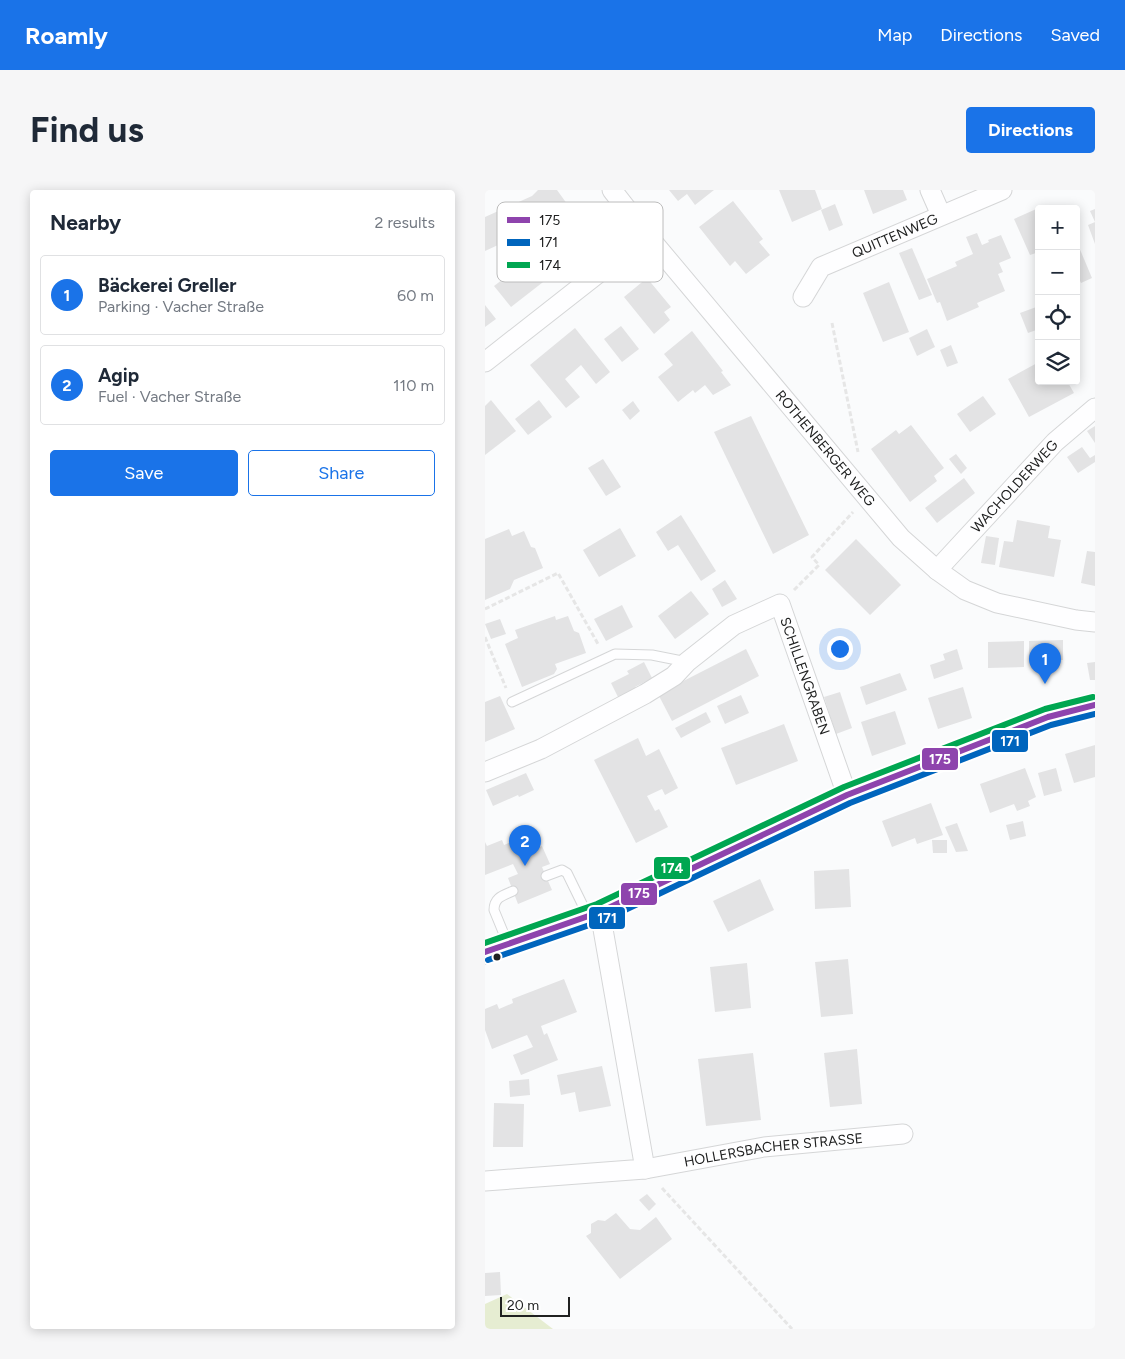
<!DOCTYPE html>
<html lang="en">
<head>
<meta charset="utf-8">
<style>
  :root { --surface:#fff; --page:#f6f6f7; --text:#1f2937; --muted:#747a83; --line:#e0e1e3; --accent:#1a73e8 }
  body { margin:0; font-family:Figtree,sans-serif; background:var(--page); color:var(--text) }
  .controls { position:absolute; right:15px; top:15px; display:grid; overflow:hidden; border-radius:5px; box-shadow:0 2px 12px #0003 }
  .controls button { width:45px; height:45px; display:grid; place-items:center; padding:0; border:0; border-bottom:1px solid var(--line); background:var(--surface); color:var(--text); font:25px sans-serif }
  .scale { position:absolute; left:15px; bottom:12px; width:70px; box-sizing:border-box; padding-left:5px; border:2px solid #202121; border-top:0; font-size:14px; line-height:18px; white-space:nowrap; color:#202121; -webkit-text-stroke:4px #fff; paint-order:stroke }
  .you { position:absolute; left:354px; top:458px; width:18px; height:18px; margin:-12px; border:4px solid #fff; border-radius:50%; background:#1a73e8; box-shadow:0 0 0 8px #1a73e833 }
  .badge { display:grid; place-items:center; width:32px; height:32px; border-radius:50%; background:var(--accent); color:#fff; font-size:16px; font-weight:700 }
  .pin { position:absolute; translate:-50% -41px; filter:drop-shadow(0 1px 2px #0008) }
  .pin::after { content:''; position:absolute; top:26px; width:18px; height:15px; background:inherit; clip-path:polygon(0 0,100% 0,50% 100%) }
  .list { margin:0; padding:0; list-style:none }
  h2 { display:flex; justify-content:space-between; align-items:center; height:65px; margin:0; padding:0 20px; font-size:21px }
  h2 small { font-size:16px; font-weight:400; color:var(--muted) }
  .list li { display:grid; grid-template-columns:32px 1fr auto; gap:15px; align-items:center; box-sizing:border-box; height:80px; margin:0 10px 10px; padding:0 10px; border:1px solid var(--line); border-radius:5px }
  .list b { display:block; font-size:19px; white-space:nowrap }
  .list p { margin:0; font-size:16px; white-space:nowrap; color:var(--muted) }
  .list em { font-size:16px; font-style:normal; color:var(--muted) }
  .actions { display:flex; gap:10px; padding:15px 20px }
  .actions a { flex:1; padding:11px 0; border:1px solid var(--accent); border-radius:5px; text-align:center; font-size:18px; color:var(--accent) }
  .actions .main { background:var(--accent); color:#fff }
  .icon { flex:none; width:28px; height:28px; fill:none; stroke:currentColor; stroke-width:2; stroke-linecap:round; stroke-linejoin:round }
  .map { position:relative; flex:none; width:610px; height:1139px; overflow:hidden; border-radius:5px }
  header { display:flex; align-items:center; gap:30px; box-sizing:border-box; height:70px; padding:0 25px; background:var(--accent); color:#fff }
  header strong { font-size:24px }
  nav { display:flex; gap:28px; margin-inline-start:auto; font-size:18px }
  .intro { display:flex; align-items:center; justify-content:space-between; box-sizing:border-box; height:120px; padding:0 30px }
  h1 { margin:0; font-size:35px }
  .button { padding:12px 22px; border-radius:5px; background:var(--accent); color:#fff; font-size:18px; font-weight:700 }
  main { display:flex; gap:30px; padding:0 30px }
  aside { flex:1; background:var(--surface); border-radius:5px; box-shadow:0 2px 12px #0003 }
  .map>svg:first-child { display:block }
  .green { fill:#e6edd2 }
  .building { fill:#e3e3e4 }
  .lines { fill:none; stroke-linecap:round; stroke-linejoin:round }
  .service-casing { stroke:#d5d6d7; stroke-width:11 }
  .minor-casing { stroke:#d5d6d7; stroke-width:21 }
  .tertiary-casing { stroke:#d5d6d7; stroke-width:26 }
  .path { stroke:#e6e6e6; stroke-width:3; stroke-dasharray:5 2.5; stroke-linecap:butt }
  .service { stroke:#fefeff; stroke-width:9 }
  .minor { stroke:#fefeff; stroke-width:19 }
  .tertiary { stroke:#fefeff; stroke-width:24 }
  .bus-1-casing { stroke:#fff; stroke-width:10 }
  .bus-2-casing { stroke:#fff; stroke-width:10 }
  .bus-3-casing { stroke:#fff; stroke-width:10 }
  .bus-1 { stroke:#8e44ad; stroke-width:6 }
  .bus-2 { stroke:#0065bd; stroke-width:6 }
  .bus-3 { stroke:#00a651; stroke-width:6 }
  .bus-dot { fill:#202121; stroke:#fff; stroke-width:2 }
  .labels { text-anchor:middle; dominant-baseline:central; stroke-width:5; stroke-linejoin:round; paint-order:stroke }
  .street-label { font-size:14px; fill:#202121; stroke:#fff }
  .key { fill:#fff; stroke:#bcbcbc; stroke-width:1 }
  .key-label { font-size:14px; fill:#202121 }
  .line-badge { stroke:#fff; stroke-width:2 }
  .badge-label { font-size:14px; text-anchor:middle; font-weight:bold; fill:#fff }
</style>
</head>
<body>
<header>
<strong>Roamly</strong>
<nav><a>Map</a><a>Directions</a><a>Saved</a></nav>
</header>
<div class="intro"><h1>Find us</h1><a class="button">Directions</a></div>
<main>
<aside>
<h2>Nearby<small>2 results</small></h2>
<ul class="list">
<li><span class="badge">1</span><div><b>Bäckerei Greller</b><p>Parking · Vacher Straße</p></div><em>60 m</em></li>
<li><span class="badge">2</span><div><b>Agip</b><p>Fuel · Vacher Straße</p></div><em>110 m</em></li>
</ul>
<div class="actions"><a class="main">Save</a><a>Share</a></div>
</aside>
<div class="map">
<svg width="610" height="1139" viewBox="0 0 610 1139">
  <rect width="100%" height="100%" fill="#fafbfc"/>
  <!-- green -->
  <path class="green" d="M22 1104 68 1139H0V1114Z"/>
  <!-- building -->
  <g class="building">
    <path d="M53 0H72L85 18 69 31 63 20 55 25 59 34 0 61V27L47 6Z"/>
    <path d="M184 0H229L210 15 202 4 193 11Z"/>
    <path d="M294 0H330L337 19 307 32Z"/>
    <path d="M379 0H418L422 10 388 24Z"/>
    <path d="M248 11 278 49 274 52 285 65 261 84 250 71 245 76 214 37Z"/>
    <path d="M350 14 358 35 344 41 336 20Z"/>
    <path d="M558 16 559 19H554V62L545 65 529 29Z"/>
    <path d="M610 19V54L603 35 610 32 605 21Z"/>
    <path d="M492 43 497 55 504 52 503 50 516 45 526 68 514 73 518 82 513 84 520 101 492 113 494 117 462 131 455 112 452 113 442 89 472 76 470 72 488 64 481 47Z"/>
    <path d="M591 50 607 88 596 93 591 83Z"/>
    <path d="M427 58 447 105 434 110 414 63Z"/>
    <path d="M55 61 71 82 26 117 9 96Z"/>
    <path d="M162 88 186 117 179 122 185 130 169 144 139 107Z"/>
    <path d="M404 92 424 142 398 152 378 103Z"/>
    <path d="M0 115 11 129 0 137Z"/>
    <path d="M554 116V139L543 143 535 123Z"/>
    <path d="M136 136 154 159 137 172 119 149Z"/>
    <path d="M90 138 125 182 111 194 96 175 80 189 95 207 81 218 45 175Z"/>
    <path d="M442 139 450 157 432 166 424 148Z"/>
    <path d="M207 141 238 181 236 182 246 195 228 205 220 195 210 203 208 200 193 212 173 187 188 175 179 164Z"/>
    <path d="M466 155 473 173 462 177 455 160Z"/>
    <path d="M554 172V191H582L589 203 544 227 523 189Z"/>
    <path d="M498 206 511 224 485 242 472 224Z"/>
    <path d="M6 210 31 241 0 265V216Z"/>
    <path d="M54 210 67 227 43 245 30 229Z"/>
    <path d="M148 211 155 221 145 230 137 220Z"/>
    <path d="M266 226 324 345 288 364 229 242Z"/>
    <path d="M426 235 459 278 449 286 452 291 425 312 386 259 411 240 414 244Z"/>
    <path d="M610 236V253L602 241Z"/>
    <path d="M597 257 605 268 610 265V272L593 283 582 267Z"/>
    <path d="M471 264 482 278 476 284 464 269Z"/>
    <path d="M118 269 136 297 121 306 103 278Z"/>
    <path d="M479 288 490 303 452 333 440 318Z"/>
    <path d="M196 325 231 381 216 391 193 355 183 361 171 342Z"/>
    <path d="M532 330 565 336 563 348 576 350 569 387 514 377 519 351 528 352Z"/>
    <path d="M135 338 151 366 114 387 98 360Z"/>
    <path d="M24 339 27 346 39 341 46 357 50 358 58 378 29 390 25 399 0 410V349Z"/>
    <path d="M501 346 514 348 510 375 496 373Z"/>
    <path d="M371 349 416 395 385 425 340 380Z"/>
    <path d="M602 361 610 362V396L596 393Z"/>
    <path d="M240 390 252 409 237 417 227 399Z"/>
    <path d="M206 401 224 424 190 449 173 426Z"/>
    <path d="M137 415 148 437 121 451 109 429Z"/>
    <path d="M70 426 71 430 83 426 89 441 94 443 101 463 70 474 72 479 69 484 37 497 20 454 33 448 30 440Z"/>
    <path d="M15 429 21 444 6 449 0 434Z"/>
    <path d="M578 450V470L544 471V451Z"/>
    <path d="M539 451V477L503 478V452Z"/>
    <path d="M261 459 274 486 187 531 173 504Z"/>
    <path d="M472 459 478 479 449 489 445 475 460 470 458 464Z"/>
    <path d="M159 472 167 488 150 497 153 502 135 511 126 493 144 484 142 481Z"/>
    <path d="M610 472V490H605L602 473Z"/>
    <path d="M415 483 422 500 381 515 375 497Z"/>
    <path d="M478 497 487 528 453 539 443 508Z"/>
    <path d="M355 502 367 538 351 544 339 507Z"/>
    <path d="M256 505 264 523 240 534 232 516Z"/>
    <path d="M15 506 30 539 0 552V512Z"/>
    <path d="M410 521 421 554 387 566 376 532Z"/>
    <path d="M221 522 226 532 196 548 190 538Z"/>
    <path d="M299 534 313 571 251 595 236 558Z"/>
    <path d="M153 548 161 566 174 559 193 598 180 605 177 599 162 606 170 621 174 619 183 637 151 653 109 570Z"/>
    <path d="M610 555V587L589 593 580 564Z"/>
    <path d="M540 578 551 607 543 611 545 616 532 621 529 614 505 623 495 594Z"/>
    <path d="M571 578 577 601 559 606 553 583Z"/>
    <path d="M41 583 49 600 34 607 33 605 8 616 1 600Z"/>
    <path d="M446 613 458 645 432 654 430 648 407 657 397 631Z"/>
    <path d="M538 631 541 646 525 650 521 635Z"/>
    <path d="M472 633 483 661 471 662 460 637Z"/>
    <path d="M45 644 52 658 57 656 65 674 57 677 67 700 33 714 23 688 33 684 28 674 0 685V652L2 656 17 650 19 655Z"/>
    <path d="M447 650H462V663H448Z"/>
    <path d="M364 679 366 717 330 719 329 681Z"/>
    <path d="M275 689 289 720 243 742 228 711Z"/>
    <path d="M363 769 368 824 336 827 330 772Z"/>
    <path d="M262 773 266 818 230 822 225 777Z"/>
    <path d="M79 789 92 822 56 836 59 845 62 843 73 870 36 885 28 865 48 857 42 845 7 859 0 840V819L12 814 14 819 28 813 27 809Z"/>
    <path d="M372 859 377 914 345 917 339 863Z"/>
    <path d="M268 863 276 930 221 936 213 869Z"/>
    <path d="M117 876 126 916 94 922 90 902 76 905 72 885Z"/>
    <path d="M44 889 45 905 25 907 24 891Z"/>
    <path d="M9 913 39 914 38 957H8Z"/>
    <path d="M162 1004 171 1014 164 1021 154 1010Z"/>
    <path d="M131 1023 145 1039 155 1040 171 1027 187 1049 135 1089 101 1046 106 1043V1034L113 1030 120 1031Z"/>
    <path d="M15 1082 16 1105 0 1106V1083Z"/>
  </g>
  <g class="lines">
    <defs>
      <g id="service">
        <path d="M27 512 130 464 167 465 202 472"/>
        <path d="M61 686 77 680 82 683 103 726"/>
        <path d="M23 754 9 720C9 707 19 705 28 701"/>
      </g>
      <g id="minor">
        <path id="s1" d="M127 0 162 45 416 348 452 380 480 400 512 413 591 430 610 432"/>
        <path d="M445 0 456 25"/>
        <path id="s2" d="M318 107 336 77 517 0"/>
        <path d="M0 172 162 45"/>
        <path id="s3" d="M452 380 570 252 610 218"/>
        <path id="s4" d="M0 582 56 559 160 504 189 486 202 472 249 435 295 414 362 605"/>
        <path id="s5" d="M160 979 279 957 418 944"/>
        <path d="M0 991 160 979 115 722"/>
      </g>
      <path id="tertiary" d="M0 762 115 722 362 605 563 527 610 515"/>
    </defs>
    <!-- service casing -->
    <use href="#service" class="service-casing"/>
    <!-- minor casing -->
    <use href="#minor" class="minor-casing"/>
    <!-- tertiary casing -->
    <use href="#tertiary" class="tertiary-casing"/>
    <!-- path -->
    <g class="path">
      <path d="M347 133 373 262"/>
      <path d="M309 400 334 375 327 367 368 322"/>
      <path d="M0 419 73 383 113 454"/>
      <path d="M0 447 21 498"/>
      <path d="M177 998 307 1139"/>
    </g>
    <!-- service -->
    <use href="#service" class="service"/>
    <!-- minor -->
    <use href="#minor" class="minor"/>
    <!-- tertiary -->
    <use href="#tertiary" class="tertiary"/>
    <defs>
      <path id="bus-1" d="M0 762 115 722 362 605 563 527 610 515"/>
      <path id="bus-2" d="M3 770 119 730 365 613 566 535 610 524"/>
      <path id="bus-3" d="M0 753 112 714 359 597 560 519 608 507"/>
    </defs>
    <!-- bus-1 casing -->
    <use href="#bus-1" class="bus-1-casing"/>
    <!-- bus-2 casing -->
    <use href="#bus-2" class="bus-2-casing"/>
    <!-- bus-3 casing -->
    <use href="#bus-3" class="bus-3-casing"/>
    <!-- bus-1 -->
    <use href="#bus-1" class="bus-1"/>
    <!-- bus-2 -->
    <use href="#bus-2" class="bus-2"/>
    <!-- bus-3 -->
    <use href="#bus-3" class="bus-3"/>
  </g>
  <!-- markers -->
  <circle class="bus-dot" cx="12" cy="767" r="4.5"/>
  <g class="labels">
    <!-- street labels -->
    <g class="street-label">
      <text stroke="none"><textPath href="#s2" startOffset="115">QUITTENWEG</textPath></text>
      <text stroke="none"><textPath href="#s1" startOffset="335">ROTHENBERGER WEG</textPath></text>
      <text stroke="none"><textPath href="#s3" startOffset="114">WACHOLDERWEG</textPath></text>
      <text stroke="none"><textPath href="#s4" startOffset="418">SCHILLENGRABEN</textPath></text>
      <text stroke="none"><textPath href="#s5" startOffset="130">HOLLERSBACHER STRASSE</textPath></text>
    </g>
  </g>
  <!-- legend -->
  <rect x="12" y="12" width="166" height="80" rx="8" class="key"/>
  <rect x="22" y="27" width="23" height="6" fill="#8e44ad"/>
  <rect x="22" y="49" width="23" height="7" fill="#0065bd"/>
  <rect x="22" y="72" width="23" height="6" fill="#00a651"/>
  <g class="key-label">
    <text x="54" y="35">175</text>
    <text x="54" y="57">171</text>
    <text x="54" y="80">174</text>
  </g>
  <g class="line-badge">
    <rect x="506" y="539" width="38" height="24" rx="5" fill="#0065bd"/>
    <rect x="436" y="557" width="38" height="24" rx="5" fill="#8e44ad"/>
    <rect x="168" y="666" width="38" height="24" rx="5" fill="#00a651"/>
    <rect x="135" y="692" width="38" height="24" rx="5" fill="#8e44ad"/>
    <rect x="103" y="716" width="38" height="24" rx="5" fill="#0065bd"/>
  </g>
  <g class="badge-label">
    <text x="525" y="556">171</text>
    <text x="455" y="574">175</text>
    <text x="187" y="683">174</text>
    <text x="154" y="708">175</text>
    <text x="122" y="733">171</text>
  </g>
</svg>
<div class="controls">
<button>+</button>
<button>−</button>
<button><svg class="icon" aria-label="locate" viewBox="0 0 24 24"><circle cx="12" cy="12" r="6"/><path d="M12 2v4M12 18v4M2 12h4M18 12h4"/></svg></button>
<button><svg class="icon" aria-label="layers" viewBox="0 0 24 24"><path d="M12 4l9 5-9 5-9-5zM3 14l9 5 9-5"/></svg></button>
</div>
<div class="scale">20 m</div>
<div class="you"></div>
<div class="pin badge" style="left:560px;top:494px">1</div>
<div class="pin badge" style="left:40px;top:676px">2</div>
</div>
</main>
</body>
</html>
